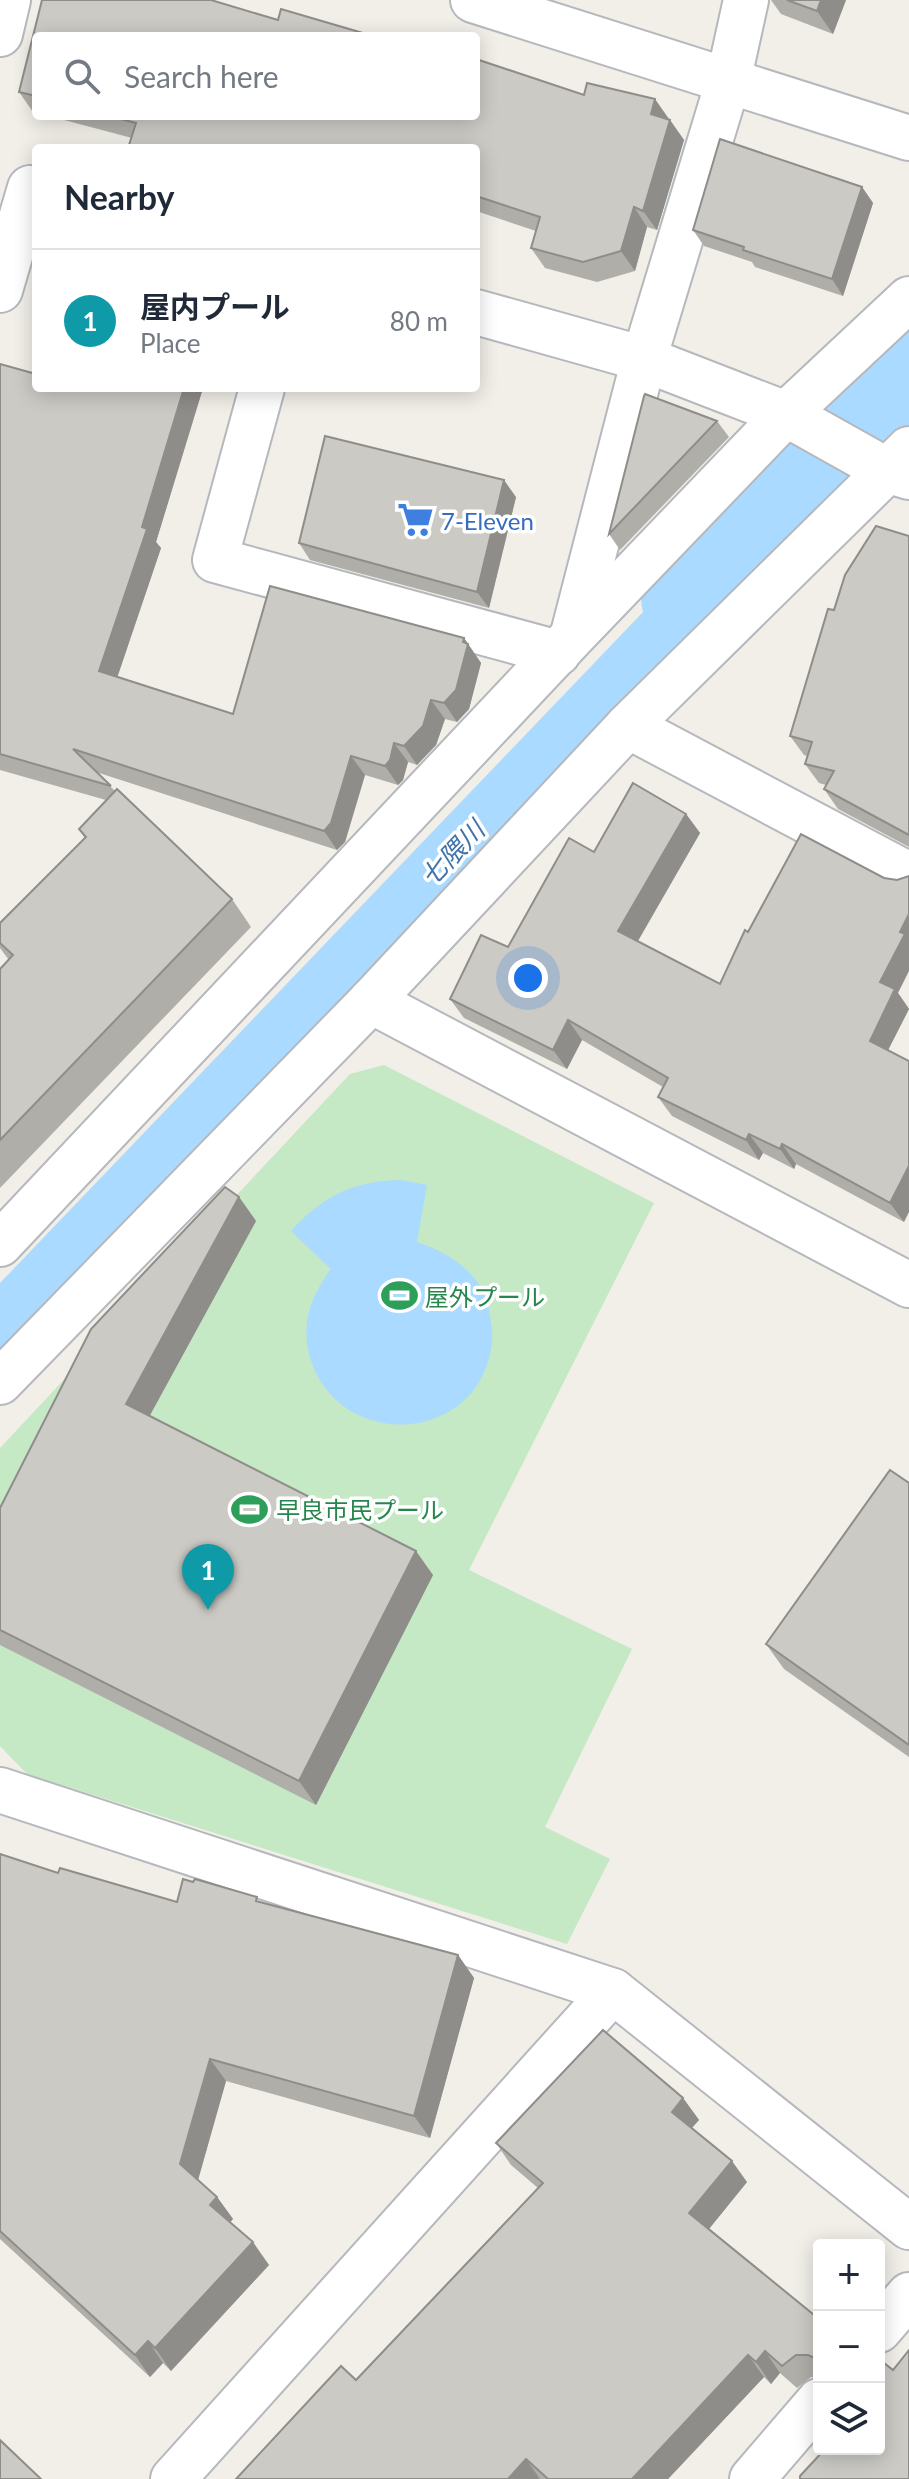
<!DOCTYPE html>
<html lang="en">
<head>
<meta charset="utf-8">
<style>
  :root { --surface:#fff; --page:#f2f2f3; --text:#1f2937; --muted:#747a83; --line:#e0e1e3; --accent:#2563eb }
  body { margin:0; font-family:Lato,"Noto Sans JP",sans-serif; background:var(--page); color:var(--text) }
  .controls { position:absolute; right:24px; bottom:24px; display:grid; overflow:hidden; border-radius:8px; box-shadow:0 4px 20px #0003 }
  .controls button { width:72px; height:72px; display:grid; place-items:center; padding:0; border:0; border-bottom:2px solid var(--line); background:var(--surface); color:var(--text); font:40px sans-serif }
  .you { position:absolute; left:528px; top:978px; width:28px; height:28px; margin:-20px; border:6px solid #fff; border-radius:50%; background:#1a73e8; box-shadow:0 0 0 12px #1a73e833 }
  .badge { display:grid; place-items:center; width:52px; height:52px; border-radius:50%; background:var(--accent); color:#fff; font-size:26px; font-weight:700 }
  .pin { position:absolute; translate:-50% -66px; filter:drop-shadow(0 2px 4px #0008) }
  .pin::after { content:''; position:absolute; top:42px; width:28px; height:24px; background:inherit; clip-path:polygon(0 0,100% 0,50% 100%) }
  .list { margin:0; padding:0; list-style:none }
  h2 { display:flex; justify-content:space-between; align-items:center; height:104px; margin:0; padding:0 32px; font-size:34px }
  h2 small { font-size:26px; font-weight:400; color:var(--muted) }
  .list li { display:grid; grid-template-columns:52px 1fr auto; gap:24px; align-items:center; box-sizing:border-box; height:144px; padding:0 32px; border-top:2px solid var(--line) }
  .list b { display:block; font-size:30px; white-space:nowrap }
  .list p { margin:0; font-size:26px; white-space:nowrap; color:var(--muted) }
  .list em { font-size:26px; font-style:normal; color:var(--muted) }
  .icon { flex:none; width:44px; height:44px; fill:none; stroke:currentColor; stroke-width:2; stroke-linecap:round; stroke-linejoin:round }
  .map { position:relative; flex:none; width:909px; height:2479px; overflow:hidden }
  .search { position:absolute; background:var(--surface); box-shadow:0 4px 20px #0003; left:32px; top:32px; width:448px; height:88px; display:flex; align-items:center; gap:20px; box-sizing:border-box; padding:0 28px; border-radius:8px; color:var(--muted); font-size:30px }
  .panel { position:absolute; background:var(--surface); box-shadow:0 4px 20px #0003; left:32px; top:144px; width:448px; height:248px; border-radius:8px }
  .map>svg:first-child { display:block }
  .green { fill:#c5e8c5 }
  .water { fill:#aadaff }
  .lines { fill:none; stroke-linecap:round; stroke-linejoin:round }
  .river { stroke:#aadaff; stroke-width:114 }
  .minor-casing { stroke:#b5b8bc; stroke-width:48 }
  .minor { stroke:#fff; stroke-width:44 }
  .wall { fill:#afaea9 }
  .shaded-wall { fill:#8f8d8a }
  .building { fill:#cccac5; stroke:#8f8d8a; stroke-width:2 }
  .labels { text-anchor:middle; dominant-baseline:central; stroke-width:7; stroke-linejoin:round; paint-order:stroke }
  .shop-label { font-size:24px; fill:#366cbe; stroke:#fff; text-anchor:start }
  .leisure-label { font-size:24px; fill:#27864d; stroke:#fff; text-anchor:start }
  .water-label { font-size:26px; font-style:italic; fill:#4174aa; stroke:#fff }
</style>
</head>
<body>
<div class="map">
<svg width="909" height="2479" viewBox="0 0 909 2479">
  <rect width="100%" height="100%" fill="#f1efe8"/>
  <!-- green -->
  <path class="green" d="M384 1065 654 1203 469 1570 632 1649 545 1827 610 1859 567 1944 27 1774 0 1746V1448L350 1074Z"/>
  <!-- water -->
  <g class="water">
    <path d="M909 351V420L864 399Z"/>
    <path d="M782 467 823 498 0 1357V1283Z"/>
    <path d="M402 1180 427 1185 417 1242C451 1253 486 1276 490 1316 491 1323 493 1332 492 1340 484 1445 336 1455 309 1354 301 1322 312 1294 331 1269L291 1231C324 1195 353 1181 402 1180Z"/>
  </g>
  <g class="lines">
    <!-- river -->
    <path class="river" d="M698 597 780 509 909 384"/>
    <defs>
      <g id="minor">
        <path d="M473 0 909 138"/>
        <path d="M0 34 8 0"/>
        <path d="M0 290 30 188"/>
        <path d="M476 312 644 359 786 414 886 470 909 477"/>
        <path d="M262 388 215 560 558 653"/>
        <path d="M573 634 644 359 728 82 746 0"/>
        <path d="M628 726 909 875"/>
        <path d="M371 1001 909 1285"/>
        <path d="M0 1244 572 637 786 414 909 299"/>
        <path d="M0 1382 371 1001 628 726 909 449"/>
        <path d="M0 1790 613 1991 909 2227"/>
        <path d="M879 2330 909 2295"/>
        <path d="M173 2479 613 1991"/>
        <path d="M752 2479 819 2401"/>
      </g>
    </defs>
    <!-- minor casing -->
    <use href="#minor" class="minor-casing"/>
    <!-- minor -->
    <use href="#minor" class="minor"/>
  </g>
  <!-- wall -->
  <g class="wall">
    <path d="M42 0H211L278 20 281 9 373 36H36V112H33L19 92Z"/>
    <path d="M771 0H846L833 34 781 14Z"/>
    <path d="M584 95 669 119 684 140 657 230 647 227 635 271 597 282 545 268 531 248 536 231 476 211V148H131L129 145 132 138 49 116H476Z"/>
    <path d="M862 187 873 203 843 296 755 267 752 262 704 246 693 230Z"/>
    <path d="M0 364 36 388H203L156 542 161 548 117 677 233 714 464 638 481 663 469 709 457 722 445 719 436 745 417 765 408 762 403 780 398 785 365 775 345 842 337 850 96 772 115 791 232 899 251 927 0 1188V969L9 960 0 948V923L85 838 79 829 106 800 0 770Z"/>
    <path d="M717 421 729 437 620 550 609 534Z"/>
    <path d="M516 497 489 608 310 560 299 543Z"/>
    <path d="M909 536V847L838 809 824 789 826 785 819 783 805 764 807 756 804 755 790 736 834 610Z"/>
    <path d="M686 814 700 833 638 941 720 984 898 993 909 1009 888 1050 904 1222 796 1164 794 1169 763 1153 759 1160 672 1116 658 1097 663 1087 582 1040 567 1069 464 1018 450 999 508 947 594 852Z"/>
    <path d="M239 1197 256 1221 150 1415 433 1575 316 1805 0 1645V1508Z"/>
    <path d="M909 1483V1757L784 1669 766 1644Z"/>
    <path d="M0 1854 58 1873 177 1902H260L458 1955 474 1978 430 2138 226 2081 198 2180 217 2197 233 2219 230 2222 269 2265 171 2371 163 2363 150 2377 0 2239Z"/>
    <path d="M683 2098 699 2120 692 2128 747 2182 709 2229 819 2319V2377H811L797 2388 780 2373 771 2384 764 2377 668 2479H236L356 2380 538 2188 511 2165 496 2143Z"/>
  </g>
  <!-- shaded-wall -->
  <g class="shaded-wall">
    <path d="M821 0H846L833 34 817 11Z"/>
    <path d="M655 99 669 119 665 134 651 114Z"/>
    <path d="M670 120 684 140 657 230 643 211Z"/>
    <path d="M862 187 873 203 843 296 832 279Z"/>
    <path d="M634 207 647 227 635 271 621 251Z"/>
    <path d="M184 388H203L156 542 161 548 113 690 99 671Z"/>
    <path d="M504 480 516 497 489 608 477 592Z"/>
    <path d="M464 638 481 663 469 709 457 722 444 703Z"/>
    <path d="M431 700 445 719 436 745 417 765 404 746Z"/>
    <path d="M394 743 408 762 403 780 398 785 385 766Z"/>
    <path d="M351 756 365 775 345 842 337 850 324 831Z"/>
    <path d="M686 814 700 833 632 951 618 931Z"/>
    <path d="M909 914V971L898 993 909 1009 883 1060 870 1041 880 982 900 932Z"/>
    <path d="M568 1020 582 1040 567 1069 553 1050Z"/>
    <path d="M749 1134 763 1153 759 1160 746 1140Z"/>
    <path d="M782 1144 796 1164 794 1169 780 1149Z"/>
    <path d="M909 1166V1212L904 1222 890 1203Z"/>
    <path d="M239 1197 256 1221 143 1428 126 1404Z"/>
    <path d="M416 1551 433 1575 316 1805 299 1781Z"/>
    <path d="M458 1955 474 1978 430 2138 414 2116Z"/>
    <path d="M210 2059 226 2081 196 2187 180 2164Z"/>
    <path d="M683 2098 699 2120 687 2133 672 2112Z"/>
    <path d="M732 2161 747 2182 704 2235 689 2213Z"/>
    <path d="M217 2197 233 2219 226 2227 210 2205Z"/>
    <path d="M253 2242 269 2265 171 2371 155 2348Z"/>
    <path d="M148 2341 163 2363 150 2377 135 2355Z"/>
    <path d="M765 2351 780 2373 771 2384 756 2362Z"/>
    <path d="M748 2355 764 2377 668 2479H632Z"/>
    <path d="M526 2459 540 2479H508Z"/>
  </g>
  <!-- building -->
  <g class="building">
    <path d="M42 0H211L278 20 281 9 373 36H36V96L19 92Z"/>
    <path d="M787 0H821L817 11Z"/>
    <path d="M476 59 584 95 587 83 655 99 651 114 670 120 643 211 634 207 621 251 583 262 531 248 540 217 476 196V148H138L129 145 136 123 109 116H476Z"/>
    <path d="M720 139 862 187 832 279 743 250 744 247 693 230Z"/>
    <path d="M0 364 36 374V388H184L142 527 147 529 99 671 233 714 270 586 464 638 463 642 468 644 456 690 444 703 431 700 423 726 404 746 394 743 390 760 385 766 351 756 331 823 324 831 73 749 111 786 0 754Z"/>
    <path d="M645 394 717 421 609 534 644 396Z"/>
    <path d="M325 436 504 480 477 592 299 543Z"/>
    <path d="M876 526 909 536V835L824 789 834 771 805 764 812 742 790 736 828 609 834 610 845 575Z"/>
    <path d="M633 783 686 814 618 931 720 984 745 930 748 932 801 834 884 878 897 880 909 876V914L900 932 905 934 880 982 895 989 870 1041 909 1061V1166L890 1203 782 1144 780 1149 749 1134 746 1140 658 1097 668 1078 568 1020 553 1050 450 999 481 935 508 947 569 838 594 852Z"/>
    <path d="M117 789 232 899 0 1140V969L13 955 0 943V923L86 837 79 829Z"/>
    <path d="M225 1187 239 1197 126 1404 416 1551 299 1781 0 1630V1508L91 1329Z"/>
    <path d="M890 1470 909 1483V1745L766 1644Z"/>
    <path d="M0 1854 58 1873 60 1868 177 1902 183 1879 193 1882 195 1879 257 1897 256 1901 458 1955 414 2116 210 2059 180 2164 217 2197 210 2205 253 2242 155 2348 148 2341 135 2355 0 2231Z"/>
    <path d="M603 2030 683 2098 672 2112 732 2161 689 2213 819 2319V2360L808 2355H796L782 2366 765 2351 756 2362 748 2355 632 2479H548L526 2459 508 2479H236L341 2366 356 2380 543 2183 496 2143Z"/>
    <path d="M909 2350V2479H800V2476L825 2449H879V2359L893 2370Z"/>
    <path d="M0 2440 41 2479H0Z"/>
  </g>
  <!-- icons -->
  <defs>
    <symbol id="supermarket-bare" viewBox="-9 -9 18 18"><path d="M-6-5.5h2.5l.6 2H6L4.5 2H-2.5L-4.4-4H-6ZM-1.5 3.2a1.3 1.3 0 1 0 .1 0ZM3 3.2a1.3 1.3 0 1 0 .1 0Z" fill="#3f7fe0" stroke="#fff" stroke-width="2.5" paint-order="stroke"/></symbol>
    <symbol id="stadium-bare" viewBox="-9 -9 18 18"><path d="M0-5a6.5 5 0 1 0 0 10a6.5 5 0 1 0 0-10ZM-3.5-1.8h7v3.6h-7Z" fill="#2e9e5b" stroke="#fff" stroke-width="2.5" paint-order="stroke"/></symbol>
  </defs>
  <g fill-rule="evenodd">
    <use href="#supermarket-bare" x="390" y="494" width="51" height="51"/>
    <use href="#stadium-bare" x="374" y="1270" width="51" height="51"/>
    <use href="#stadium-bare" x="224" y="1484" width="51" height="51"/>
  </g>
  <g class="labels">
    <!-- shop labels -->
    <g class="shop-label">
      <text x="441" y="520">7-Eleven</text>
    </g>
    <!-- leisure labels -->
    <g class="leisure-label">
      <text x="425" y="1296">屋外プール</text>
      <text x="276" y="1509">早良市民プール</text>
    </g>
    <!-- water labels -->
    <g class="water-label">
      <text transform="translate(452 853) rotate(-46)">七隈川</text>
    </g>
  </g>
</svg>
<div class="controls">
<button>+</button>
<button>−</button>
<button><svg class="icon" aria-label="layers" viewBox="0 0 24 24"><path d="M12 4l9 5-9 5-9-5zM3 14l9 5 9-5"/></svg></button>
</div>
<div class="you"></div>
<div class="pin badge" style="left:208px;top:1610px;background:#0f9aa8">1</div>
<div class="search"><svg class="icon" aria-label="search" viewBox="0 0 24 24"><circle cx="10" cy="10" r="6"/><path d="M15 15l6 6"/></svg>Search here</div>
<section class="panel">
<h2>Nearby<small></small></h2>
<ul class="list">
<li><span class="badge" style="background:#0f9aa8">1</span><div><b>屋内プール</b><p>Place</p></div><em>80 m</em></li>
</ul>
</section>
</div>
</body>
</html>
